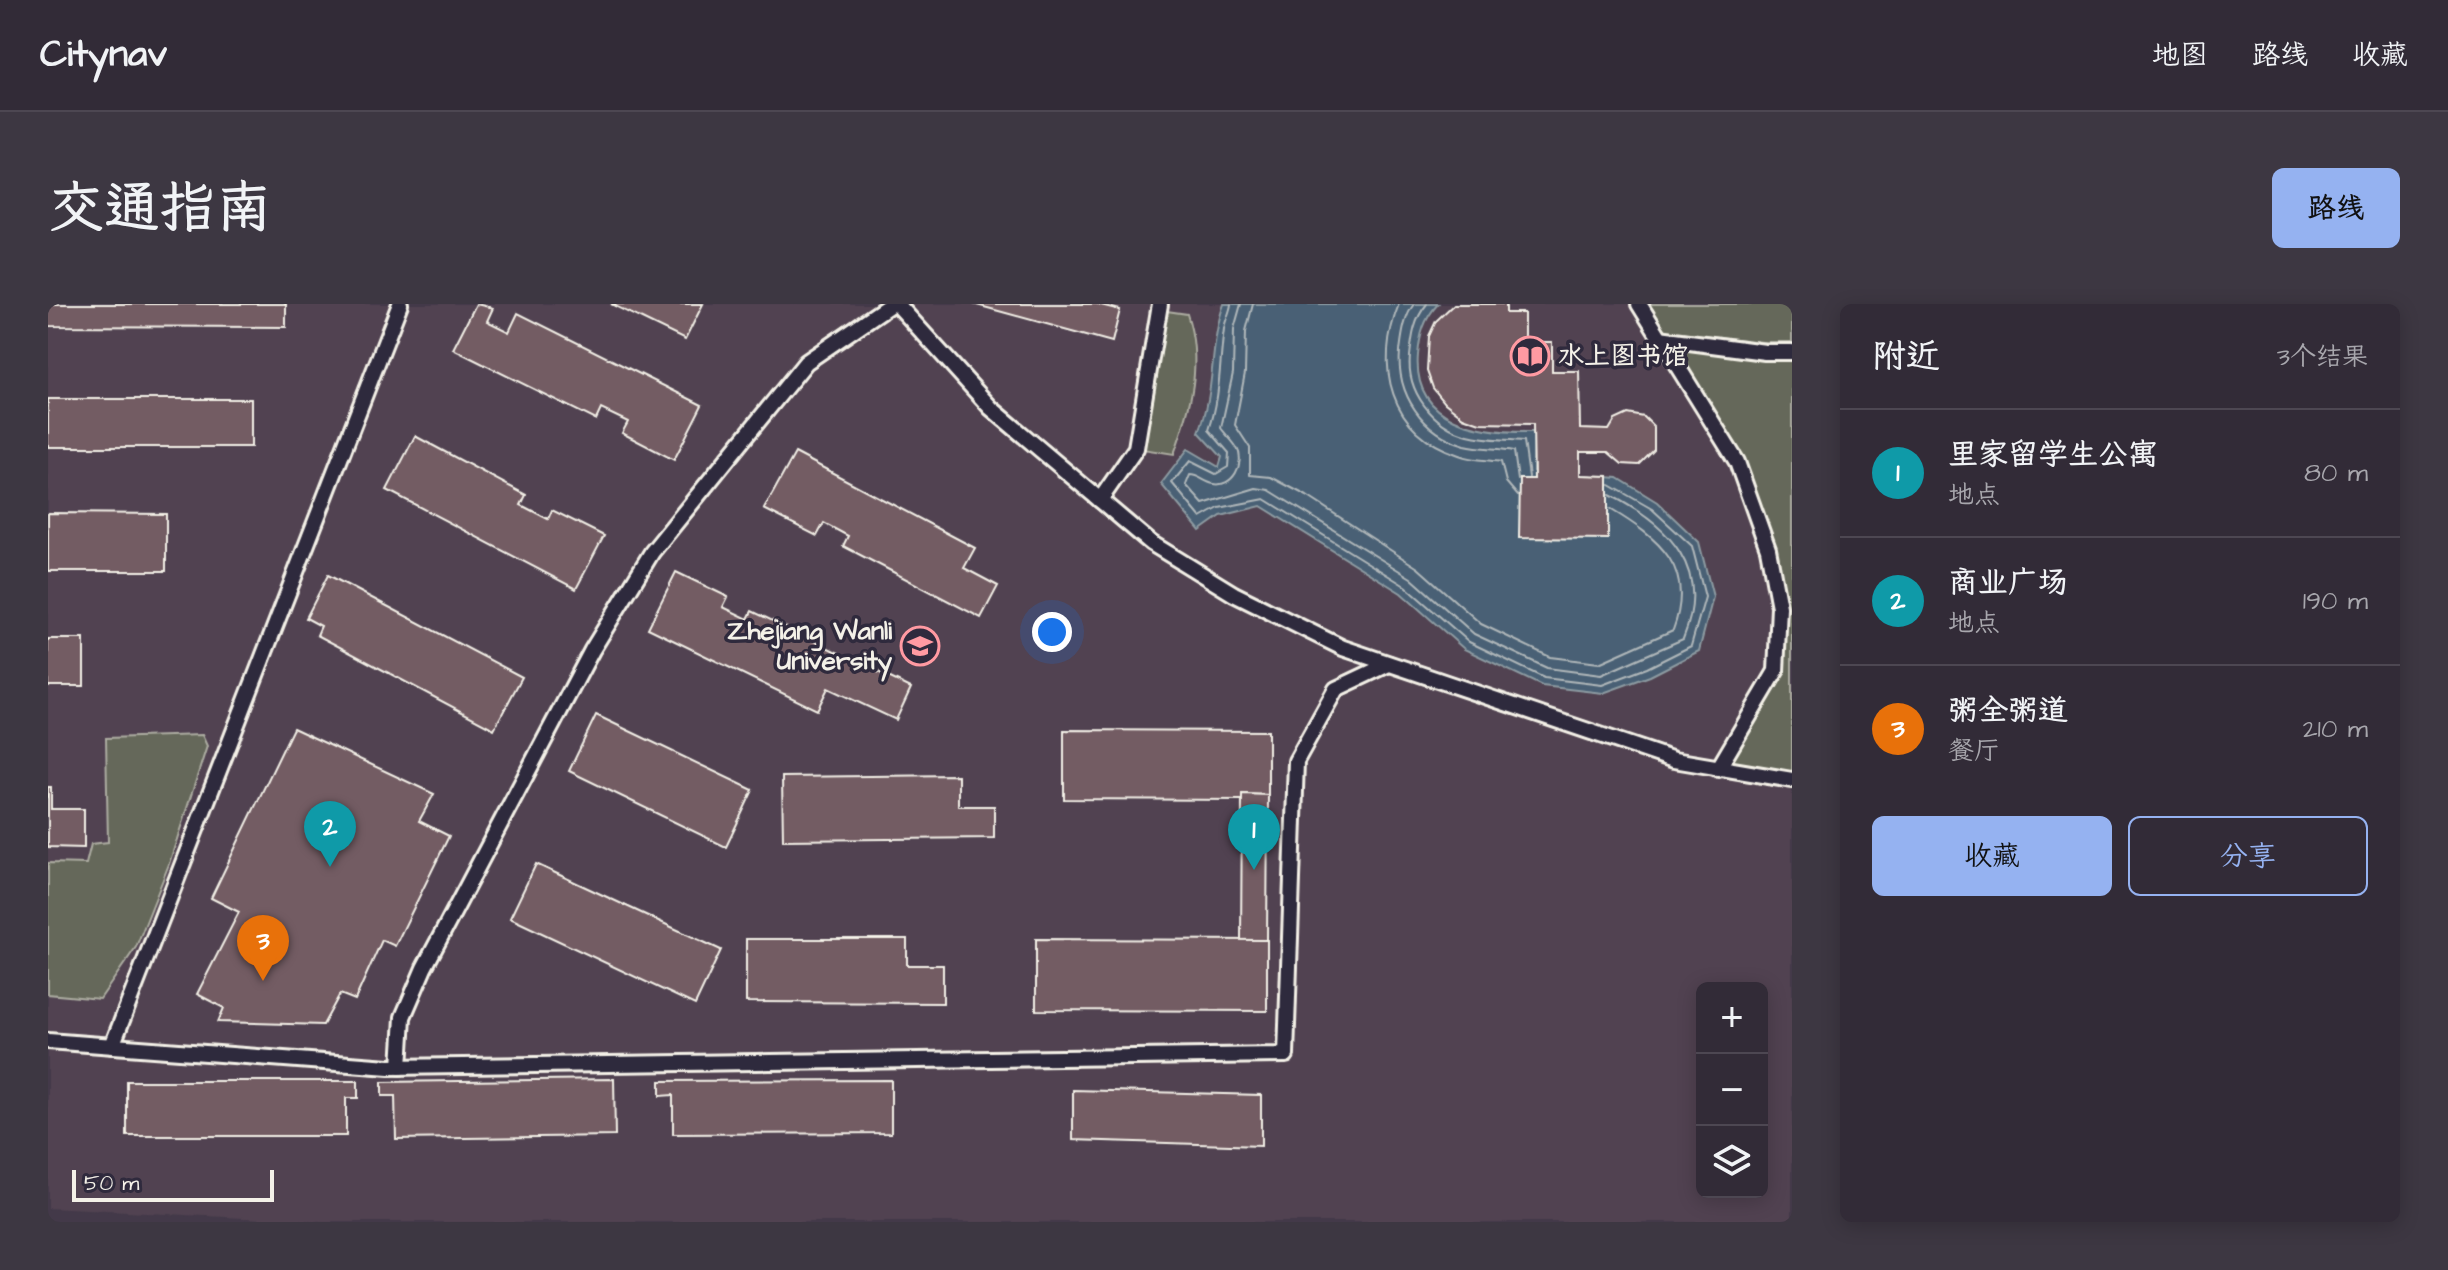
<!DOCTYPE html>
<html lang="zh">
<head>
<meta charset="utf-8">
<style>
  :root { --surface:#322b37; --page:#3d3742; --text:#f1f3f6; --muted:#a8a7ad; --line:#4d4752; --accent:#95b2f1 }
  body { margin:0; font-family:"Architects Daughter","LXGW WenKai TC",sans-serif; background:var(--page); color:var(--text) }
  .controls { position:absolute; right:24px; bottom:24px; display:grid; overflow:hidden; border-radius:12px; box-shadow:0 4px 20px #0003 }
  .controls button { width:72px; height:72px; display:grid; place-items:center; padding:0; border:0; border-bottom:2px solid var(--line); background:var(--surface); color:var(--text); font:40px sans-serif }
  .scale { position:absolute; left:24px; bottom:20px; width:202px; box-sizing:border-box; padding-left:8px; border:4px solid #f4f1e8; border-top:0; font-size:22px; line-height:28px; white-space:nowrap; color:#f4f1e8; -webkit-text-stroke:6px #2f2a3d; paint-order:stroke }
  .you { position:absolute; left:1004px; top:328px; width:28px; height:28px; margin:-20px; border:6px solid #fff; border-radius:50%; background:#1a73e8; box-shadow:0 0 0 12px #1a73e833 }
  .badge { display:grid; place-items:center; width:52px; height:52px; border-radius:50%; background:var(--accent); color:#fff; font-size:26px; font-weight:700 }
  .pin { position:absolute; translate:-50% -66px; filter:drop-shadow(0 2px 4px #0008) }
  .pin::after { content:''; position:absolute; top:42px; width:28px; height:24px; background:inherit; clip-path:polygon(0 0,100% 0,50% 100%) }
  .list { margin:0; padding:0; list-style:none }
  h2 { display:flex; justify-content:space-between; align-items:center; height:104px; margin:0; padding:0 32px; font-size:34px }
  h2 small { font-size:26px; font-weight:400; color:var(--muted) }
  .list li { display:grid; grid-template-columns:52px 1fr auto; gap:24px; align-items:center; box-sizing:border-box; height:128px; padding:0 32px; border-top:2px solid var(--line) }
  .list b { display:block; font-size:30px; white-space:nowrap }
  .list p { margin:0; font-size:26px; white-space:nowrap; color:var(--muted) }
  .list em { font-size:26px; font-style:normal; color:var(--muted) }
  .actions { display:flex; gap:16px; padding:24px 32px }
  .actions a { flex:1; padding:18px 0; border:2px solid var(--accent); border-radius:12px; text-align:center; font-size:28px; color:var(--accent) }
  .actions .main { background:var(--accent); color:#111 }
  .icon { flex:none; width:44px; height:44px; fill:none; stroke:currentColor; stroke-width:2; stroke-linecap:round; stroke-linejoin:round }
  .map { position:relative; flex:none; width:1744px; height:918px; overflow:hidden; border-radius:12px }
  header { display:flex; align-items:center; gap:48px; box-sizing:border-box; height:112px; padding:0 40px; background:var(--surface); border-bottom:2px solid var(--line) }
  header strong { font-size:38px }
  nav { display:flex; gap:44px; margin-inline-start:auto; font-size:28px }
  .intro { display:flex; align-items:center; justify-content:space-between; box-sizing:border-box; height:192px; padding:0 48px }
  h1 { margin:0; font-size:56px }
  .button { padding:20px 36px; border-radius:12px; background:var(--accent); color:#111; font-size:28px; font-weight:700 }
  main { display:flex; gap:48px; padding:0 48px }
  aside { flex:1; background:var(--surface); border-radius:12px; box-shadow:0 4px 20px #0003 }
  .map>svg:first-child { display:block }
  .built { fill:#514351; fill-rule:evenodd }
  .green { fill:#65685a; stroke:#acaca1; stroke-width:2 }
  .water { fill:#496174; stroke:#8d9ba2; stroke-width:2 }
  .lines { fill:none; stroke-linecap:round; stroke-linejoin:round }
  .shore { stroke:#b0b7ba; stroke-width:2 }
  .building { fill:#735b64; stroke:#f4f1e8; stroke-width:2 }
  .lane-casing { stroke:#f4f1e8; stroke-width:20 }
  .lane { stroke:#2f2a3d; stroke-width:14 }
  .labels { text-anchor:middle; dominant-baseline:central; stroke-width:7; stroke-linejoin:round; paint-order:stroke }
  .poi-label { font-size:26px; font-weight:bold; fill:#f4f1e8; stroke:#2f2a3d; text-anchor:start }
</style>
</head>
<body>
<header>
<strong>Citynav</strong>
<nav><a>地图</a><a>路线</a><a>收藏</a></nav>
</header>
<div class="intro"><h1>交通指南</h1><a class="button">路线</a></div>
<main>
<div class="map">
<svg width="1744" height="918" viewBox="0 0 1744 918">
  <rect width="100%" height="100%" fill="#433949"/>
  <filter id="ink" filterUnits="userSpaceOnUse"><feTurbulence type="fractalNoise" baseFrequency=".0125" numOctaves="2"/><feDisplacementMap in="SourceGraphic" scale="16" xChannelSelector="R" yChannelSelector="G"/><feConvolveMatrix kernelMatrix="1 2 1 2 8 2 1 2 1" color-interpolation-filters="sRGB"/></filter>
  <g filter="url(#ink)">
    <!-- built -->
    <path class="built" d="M0 0H1744V918H274L0 904ZM1654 684H1714V888H1654Z"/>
    <!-- green -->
    <g class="green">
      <path d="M1600 0H1744V38H1714L1615 26Z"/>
      <path d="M1112 6 1139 10C1155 59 1143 103 1126 150L1088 144Z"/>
      <path d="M1611 34 1744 48V476L1670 465 1728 367 1731 303 1689 158Z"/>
      <path d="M154 431 159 442 121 560 88 643 52 695 0 690V559L38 560 43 540 60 538 58 434Z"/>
    </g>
    <!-- water -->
    <path class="water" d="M1176 0H1390C1376 15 1372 30 1370 51 1364 120 1434 129 1486 128L1485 167 1570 174 1609 198 1651 238 1665 293 1651 347 1602 372 1555 389 1494 382 1416 345 1353 289 1213 202 1173 212 1152 227 1113 180 1140 145 1171 163 1174 153 1151 128C1168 86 1161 41 1176 0Z"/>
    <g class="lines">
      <!-- shore -->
      <g class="shore">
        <path d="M1183 0C1182 9 1177 16 1176 25 1171 60 1173 91 1161 126L1181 149 1180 163 1168 170 1142 157 1124 179 1153 214 1171 204 1217 195 1357 282 1421 338 1496 374 1554 381 1599 364 1643 342 1657 293 1644 242 1604 205 1562 181"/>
        <path d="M1193 0 1186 25 1185 69 1173 124C1178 131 1185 137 1189 144 1198 159 1184 184 1166 180 1156 178 1151 171 1142 171L1138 181 1155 200 1208 184 1221 186 1363 274 1426 330 1499 364 1553 371 1635 335C1664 265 1622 222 1562 191"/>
        <path d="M1205 0 1198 27 1197 69 1187 121 1202 144V171L1223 173 1259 192 1370 264 1433 320 1502 353 1551 359 1625 326C1648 264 1612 235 1562 205"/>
        <path d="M1351 0C1326 62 1341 128 1411 151 1424 156 1439 156 1453 158L1458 178 1470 192"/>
        <path d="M1366 0C1356 13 1354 32 1352 47 1348 90 1374 129 1417 141 1433 145 1450 144 1466 147L1470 176"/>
        <path d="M1379 0C1366 15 1364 33 1362 52 1358 88 1385 122 1420 131 1438 136 1458 135 1476 137L1481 173"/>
      </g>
    </g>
    <!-- building -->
    <g class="building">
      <path d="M0 0H238V23L0 22Z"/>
      <path d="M428 0 445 4 439 17 461 28 470 9 654 101 626 156 574 129 580 118 553 105 548 116 405 45Z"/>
      <path d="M563 0H655L637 36Z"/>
      <path d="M925 0H1049L1072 6 1064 38Z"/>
      <path d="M1406 0H1458V9H1476V38H1504V67H1531L1532 125 1561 126 1567 116 1580 110 1596 113 1606 123V146L1591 161 1574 160 1560 148H1532V171L1560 172V235L1471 234 1472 175H1486L1485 120 1432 119 1415 113 1397 99 1385 84 1379 67 1381 32 1388 17Z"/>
      <rect x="0" y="95" width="203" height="48"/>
      <path d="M367 132 478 191 473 201 500 215 504 206 556 232 528 285 339 186Z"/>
      <path d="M747 149 927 244 916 264 950 282 933 314 795 242 800 232 776 219 769 232 716 205Z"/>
      <path d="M0 209 118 210V267H0Z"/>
      <path d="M628 268 680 293 675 303 700 315 704 307 863 384 848 416 780 384 769 406 600 324Z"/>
      <path d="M280 271 474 373 446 425 269 331 273 322 258 314Z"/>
      <rect x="0" y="335" width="36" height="47"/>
      <path d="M548 411 705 486 678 543 521 467Z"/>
      <path d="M245 424 386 490 371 517 401 532 347 642 334 636 307 696 292 690 275 721 170 718 176 704 149 690 191 608 163 594Z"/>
      <path d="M1016 426 1220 427V491L1194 490V496L1016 495Z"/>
      <path d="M910 471V502H946V534L735 536 734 473Z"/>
      <path d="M0 483H3V505H36V544L0 543Z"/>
      <path d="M1194 490 1220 491 1219 636H1193Z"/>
      <path d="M488 560 673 646 647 701 462 614Z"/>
      <path d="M698 635H859V661H895V699L698 698Z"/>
      <path d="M988 635 1219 636V707L988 706Z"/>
      <path d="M566 775 567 832 348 835 347 792H334V778Z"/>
      <path d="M843 776V829L625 830V791L612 792V777Z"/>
      <path d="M79 777H310V794H298V832H79Z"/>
      <path d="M1025 786 1213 791V842L1025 836Z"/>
    </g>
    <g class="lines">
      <defs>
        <g id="lane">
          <path d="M849 0 943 104 1103 239 1186 290 1295 344 1626 456 1744 476"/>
          <path d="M1591 0 1689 158 1720 245 1731 303 1728 367 1670 465"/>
          <path d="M1611 34 1717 48H1744"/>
          <path d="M1052 196 1088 144 1112 0"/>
          <path d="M0 737 341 763 1238 751 1248 457 1288 385 1341 360"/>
          <path d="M64 742 352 0"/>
          <path d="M352 763 355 713 376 664 544 346 604 248 758 58 843 0"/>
        </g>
      </defs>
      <!-- lane casing -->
      <use href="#lane" class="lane-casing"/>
      <!-- lane -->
      <use href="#lane" class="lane"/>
    </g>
  </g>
  <!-- icons -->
  <defs>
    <symbol id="library-ring" viewBox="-11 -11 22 22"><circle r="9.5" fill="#2f2a3d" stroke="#ff9aa2" stroke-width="1.5"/><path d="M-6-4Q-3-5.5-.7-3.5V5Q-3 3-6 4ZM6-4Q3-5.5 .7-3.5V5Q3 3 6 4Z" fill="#ff9aa2"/></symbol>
    <symbol id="university-ring" viewBox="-11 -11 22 22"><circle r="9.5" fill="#2f2a3d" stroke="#ff9aa2" stroke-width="1.5"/><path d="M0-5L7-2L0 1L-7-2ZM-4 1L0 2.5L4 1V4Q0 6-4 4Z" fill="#ff9aa2"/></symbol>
  </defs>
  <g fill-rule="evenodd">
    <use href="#library-ring" x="1460" y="30" width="44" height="44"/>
    <use href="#university-ring" x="850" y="320" width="44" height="44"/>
  </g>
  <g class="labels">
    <!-- poi labels -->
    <g class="poi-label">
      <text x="1510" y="52">水上图书馆</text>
      <text x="844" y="327" text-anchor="end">Zhejiang Wanli<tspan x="844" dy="30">University</tspan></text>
    </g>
  </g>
</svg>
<div class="controls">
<button>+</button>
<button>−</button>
<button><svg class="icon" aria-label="layers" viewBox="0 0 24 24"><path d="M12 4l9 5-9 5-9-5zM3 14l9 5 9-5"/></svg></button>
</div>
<div class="scale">50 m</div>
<div class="you"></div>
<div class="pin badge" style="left:1206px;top:566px;background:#0f9aa8">1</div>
<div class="pin badge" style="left:282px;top:563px;background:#0f9aa8">2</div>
<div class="pin badge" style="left:215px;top:677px;background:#e8710a">3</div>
</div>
<aside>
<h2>附近<small>3个结果</small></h2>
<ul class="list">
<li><span class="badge" style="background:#0f9aa8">1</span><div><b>里家留学生公寓</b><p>地点</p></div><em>80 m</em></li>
<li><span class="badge" style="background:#0f9aa8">2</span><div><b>商业广场</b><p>地点</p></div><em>190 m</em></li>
<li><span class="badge" style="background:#e8710a">3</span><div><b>粥全粥道</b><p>餐厅</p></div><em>210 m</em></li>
</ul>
<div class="actions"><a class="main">收藏</a><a>分享</a></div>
</aside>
</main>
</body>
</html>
